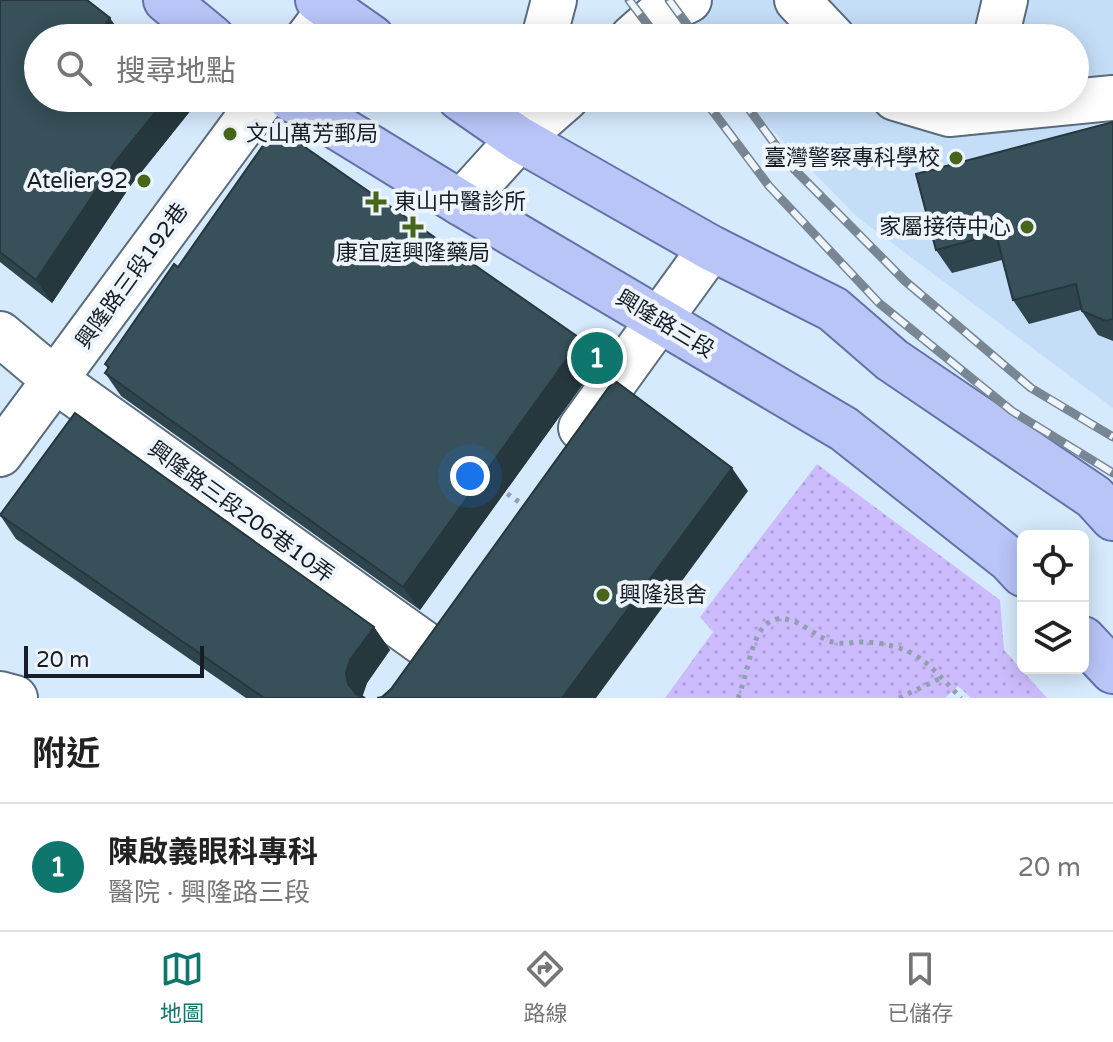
<!DOCTYPE html>
<html lang="zh-TW">
<head>
<meta charset="utf-8">
<style>
  :root { --surface:#fff; --page:#f6f6f6; --text:#222; --muted:#767676; --line:#e0e0e0; --accent:#0f766e }
  body { margin:0; font-family:"Varela Round","Noto Sans TC",sans-serif; background:var(--page); color:var(--text) }
  .controls { position:absolute; right:24px; bottom:24px; display:grid; overflow:hidden; border-radius:12px; box-shadow:0 4px 20px #0003 }
  .controls button { width:72px; height:72px; display:grid; place-items:center; padding:0; border:0; border-bottom:2px solid var(--line); background:var(--surface); color:var(--text); font:40px sans-serif }
  .scale { position:absolute; left:24px; bottom:20px; width:180px; box-sizing:border-box; padding-left:8px; border:4px solid #171d24; border-top:0; font-size:22px; line-height:28px; white-space:nowrap; color:#171d24; -webkit-text-stroke:6px #eef5fd; paint-order:stroke }
  .you { position:absolute; left:470px; top:476px; width:28px; height:28px; margin:-20px; border:6px solid #fff; border-radius:50%; background:#1a73e8; box-shadow:0 0 0 12px #1a73e833 }
  .badge { display:grid; place-items:center; width:52px; height:52px; border-radius:50%; background:var(--accent); color:#fff; font-size:26px; font-weight:700 }
  .pin { position:absolute; translate:-50% -50%; border:4px solid #fff; box-shadow:0 2px 8px #0006 }
  .list { margin:0; padding:0; list-style:none }
  h2 { display:flex; justify-content:space-between; align-items:center; height:104px; margin:0; padding:0 32px; font-size:34px }
  h2 small { font-size:26px; font-weight:400; color:var(--muted) }
  .list li { display:grid; grid-template-columns:52px 1fr auto; gap:24px; align-items:center; box-sizing:border-box; height:128px; padding:0 32px; border-top:2px solid var(--line) }
  .list b { display:block; font-size:30px; white-space:nowrap }
  .list p { margin:0; font-size:26px; white-space:nowrap; color:var(--muted) }
  .list em { font-size:26px; font-style:normal; color:var(--muted) }
  .icon { flex:none; width:44px; height:44px; fill:none; stroke:currentColor; stroke-width:2; stroke-linecap:round; stroke-linejoin:round }
  .map { position:relative; flex:none; width:1113px; height:698px; overflow:hidden }
  .search { position:absolute; background:var(--surface); box-shadow:0 4px 20px #0003; left:24px; right:24px; top:24px; height:88px; display:flex; align-items:center; gap:20px; box-sizing:border-box; padding:0 28px; border-radius:44px; color:var(--muted); font-size:30px }
  .sheet { height:232px; background:var(--surface) }
  nav { display:flex; justify-content:space-around; align-items:center; box-sizing:border-box; height:112px; border-top:2px solid var(--line); background:var(--surface); font-size:22px; color:var(--muted) }
  nav a { display:grid; justify-items:center; gap:4px }
  nav .on { color:var(--accent) }
  .map>svg:first-child { display:block }
  .built { fill:#c5def7 }
  .grass { fill:url(#grass-dots) }
  .lines { fill:none; stroke-linecap:round; stroke-linejoin:round }
  .minor-casing { stroke:#5b6c7d; stroke-width:48 }
  .major-casing { stroke:#6272a9; stroke-width:48 }
  .path { stroke:#91a0ae; stroke-width:5; stroke-dasharray:4 6; stroke-linecap:butt }
  .minor { stroke:#fff; stroke-width:44 }
  .major { stroke:#b9c5f7; stroke-width:44 }
  .rail-casing { stroke:#798694; stroke-width:9 }
  .rail { stroke:#eef5fd; stroke-width:6; stroke-dasharray:18; stroke-linecap:butt }
  .wall { fill:#2f454d }
  .shaded-wall { fill:#26383e }
  .building { fill:#375059; stroke:#26383e; stroke-width:2 }
  .poi-dot { fill:#47661b; stroke:#eef5fd; stroke-width:3 }
  .labels { text-anchor:middle; dominant-baseline:central; stroke-width:8; stroke-linejoin:round; paint-order:stroke }
  .poi-label { font-size:22px; fill:#171d24; stroke:#eef5fd; text-anchor:start }
  .street-label { font-size:22px; fill:#171d24; stroke:#eef5fd }
</style>
</head>
<body>
<div class="map">
<svg width="1113" height="698" viewBox="0 0 1113 698">
  <defs>
    <pattern id="grass-dots" width="8" height="8" patternUnits="userSpaceOnUse" patternTransform="scale(2)"><rect width="8" height="8" fill="#cdbcfd"/><path d="M2 2h.1M6 6h.1" fill="none" stroke="#afa1d9" stroke-width="1.8" stroke-linecap="round"/></pattern>
  </defs>
  <rect width="100%" height="100%" fill="#d6eafd"/>
  <!-- built -->
  <path class="built" d="M654 0H1113V408L857 217 741 98H1075V38H683L659 14Z"/>
  <!-- grass -->
  <path class="grass" d="M817 464 1000 600 1004 650 1047 698H971L958 686 945 698H665L713 632 700 617Z"/>
  <g class="lines">
    <defs>
      <g id="minor">
        <path d="M797 0 833 38"/>
        <path d="M308 38 330 9"/>
        <path d="M544 38 554 0"/>
        <path d="M632 38 659 14 689 0"/>
        <path d="M996 38 1005 0"/>
        <path d="M895 98 949 114 1113 98"/>
        <path d="M461 203 519 139 566 98"/>
        <path d="M0 334 55 380 426 645"/>
        <path d="M581 428 711 248"/>
        <path d="M0 454 263 98"/>
        <path d="M0 694 15 698"/>
      </g>
      <g id="major">
        <path d="M166 0 212 38"/>
        <path d="M318 0 372 38"/>
        <path d="M290 98 461 203 844 429 1010 560 1023 574"/>
        <path d="M460 98 519 139 711 248 833 309 892 360 1094 497 1113 518"/>
        <path d="M1083 639 1113 671"/>
      </g>
    </defs>
    <!-- minor casing -->
    <use href="#minor" class="minor-casing"/>
    <!-- major casing -->
    <use href="#major" class="major-casing"/>
    <!-- path -->
    <g class="path">
      <path d="M499 488 525 506"/>
      <path d="M738 698C747 678 751 630 771 621 792 611 813 636 832 642 843 645 852 642 863 642 876 642 892 645 905 650 926 658 945 682 961 698"/>
      <path d="M899 698 941 678"/>
    </g>
    <!-- minor -->
    <use href="#minor" class="minor"/>
    <!-- major -->
    <use href="#major" class="major"/>
    <defs>
      <g id="rail">
        <path d="M629 0 658 38"/>
        <path d="M669 0 697 38"/>
        <path d="M703 98 769 186 879 303 1012 411 1113 473"/>
        <path d="M741 98 791 166 905 281 1031 388 1113 437"/>
      </g>
    </defs>
    <!-- rail casing -->
    <use href="#rail" class="rail-casing"/>
    <!-- rail -->
    <use href="#rail" class="rail"/>
  </g>
  <!-- wall -->
  <g class="wall">
    <path d="M0 0 38 38 191 110 131 185 52 303 0 262Z"/>
    <path d="M1113 122V341L1098 335 1081 310 1029 324 1013 300 1002 260 952 273 936 250Z"/>
    <path d="M178 267 581 339 598 363 420 610 121 396 105 373 108 369 105 364Z"/>
    <path d="M0 515 374 627 390 650 367 683 362 696 365 698H246L16 539Z"/>
  </g>
  <!-- shaded-wall -->
  <g class="shaded-wall">
    <path d="M110 18 124 38H108L102 29Z"/>
    <path d="M167 98H183L191 110 131 185 52 303 36 280 115 162Z"/>
    <path d="M581 339 598 363 420 610 403 587Z"/>
    <path d="M732 468 748 491 596 698H562Z"/>
    <path d="M374 627 390 650 367 683 362 698H357L348 684 346 673 350 660Z"/>
  </g>
  <!-- building -->
  <g class="building">
    <path d="M0 0H87L110 18 102 29 113 38H38V98H167L115 162 36 280 0 252Z"/>
    <path d="M1113 122V319L1106 321 1082 311 1076 284 1013 300 996 234 936 250 916 174Z"/>
    <path d="M276 127 581 339 403 587 105 373 109 367 105 364 174 264 178 267Z"/>
    <path d="M614 380 732 468 562 698H377L382 697 391 689Z"/>
    <path d="M75 413 374 627 350 660 346 673 348 684 356 694 365 698H264L0 515Z"/>
  </g>
  <!-- markers -->
  <g class="poi-dot">
    <circle cx="230" cy="134" r="8"/>
    <circle cx="956" cy="158" r="8"/>
    <circle cx="144" cy="181" r="8"/>
    <path d="M372 190h8v8h8v8h-8v8h-8v-8h-8v-8h8z"/>
    <path d="M409 215h8v8h8v8h-8v8h-8v-8h-8v-8h8z"/>
    <circle cx="1027" cy="227" r="8"/>
    <circle cx="603" cy="595" r="8"/>
  </g>
  <g class="labels">
    <!-- poi labels -->
    <g class="poi-label">
      <text x="246" y="134">文山萬芳郵局</text>
      <text x="940" y="158" text-anchor="end">臺灣警察專科學校</text>
      <text x="128" y="181" text-anchor="end">Atelier 92</text>
      <text x="394" y="202">東山中醫診所</text>
      <text x="1011" y="227" text-anchor="end">家屬接待中心</text>
      <text x="413" y="253" text-anchor="middle">康宜庭興隆藥局</text>
      <text x="619" y="595">興隆退舍</text>
    </g>
    <!-- street labels -->
    <g class="street-label">
      <text transform="translate(132 276) rotate(-54)">興隆路三段192巷</text>
      <text transform="translate(665 324) rotate(31)">興隆路三段</text>
      <text transform="translate(241 512) rotate(36)">興隆路三段206巷10弄</text>
    </g>
  </g>
</svg>
<div class="controls">
<button><svg class="icon" aria-label="locate" viewBox="0 0 24 24"><circle cx="12" cy="12" r="6"/><path d="M12 2v4M12 18v4M2 12h4M18 12h4"/></svg></button>
<button><svg class="icon" aria-label="layers" viewBox="0 0 24 24"><path d="M12 4l9 5-9 5-9-5zM3 14l9 5 9-5"/></svg></button>
</div>
<div class="scale">20 m</div>
<div class="you"></div>
<div class="pin badge" style="left:597px;top:358px">1</div>
<div class="search"><svg class="icon" aria-label="search" viewBox="0 0 24 24"><circle cx="10" cy="10" r="6"/><path d="M15 15l6 6"/></svg>搜尋地點</div>
</div>
<section class="sheet">
<h2>附近<small></small></h2>
<ul class="list">
<li><span class="badge">1</span><div><b>陳啟義眼科專科</b><p>醫院 · 興隆路三段</p></div><em>20 m</em></li>
</ul>
</section>
<nav>
<a class="on"><svg class="icon" aria-label="map" viewBox="0 0 24 24"><path d="M3 6l6-2 6 2 6-2v14l-6 2-6-2-6 2zM9 4v14M15 6v14"/></svg>地圖</a>
<a><svg class="icon" aria-label="directions" viewBox="0 0 24 24"><path d="M12 3l9 9-9 9-9-9zM9 14v-3h6M13 9l2 2-2 2"/></svg>路線</a>
<a><svg class="icon" aria-label="saved" viewBox="0 0 24 24"><path d="M7 4h10v16l-5-4-5 4z"/></svg>已儲存</a>
</nav>
</body>
</html>
